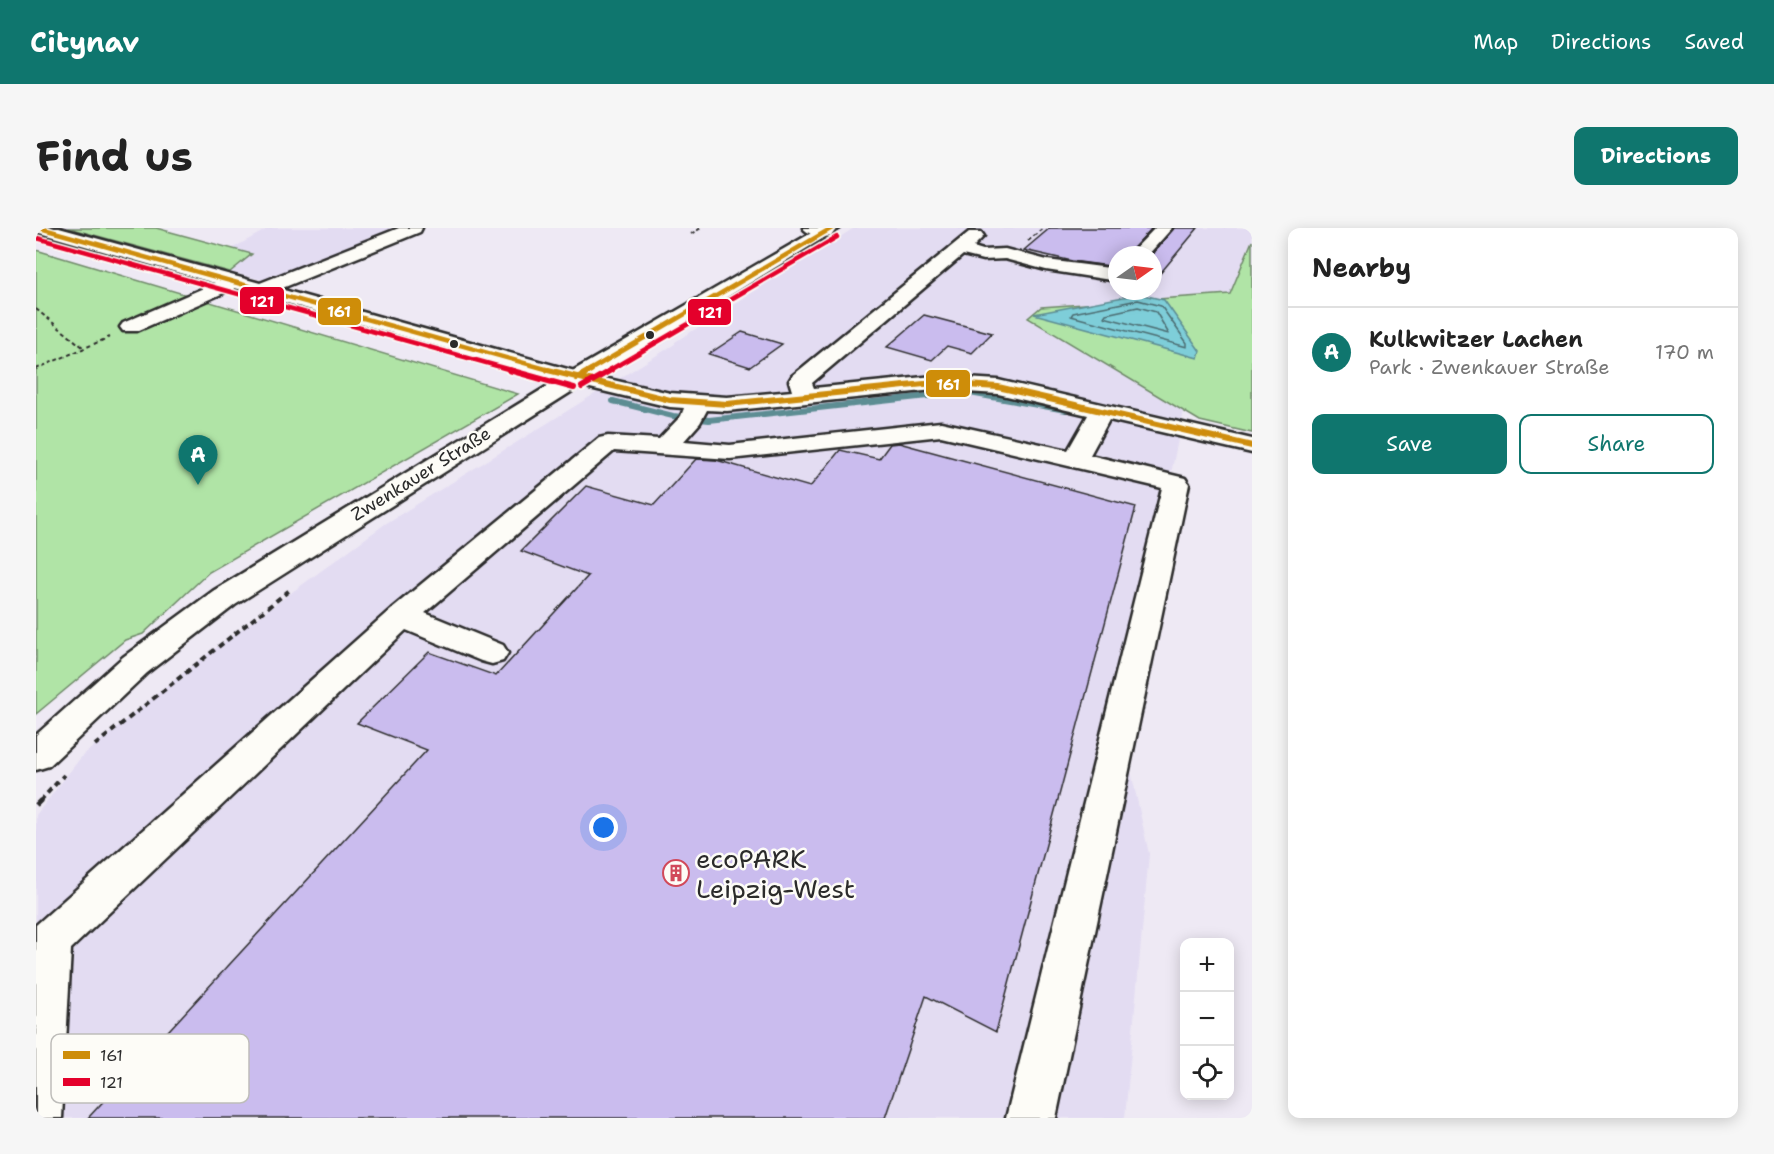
<!DOCTYPE html>
<html lang="en">
<head>
<meta charset="utf-8">
<style>
  :root { --surface:#fff; --page:#f6f6f6; --text:#222; --muted:#767676; --line:#e0e0e0; --accent:#0f766e }
  body { margin:0; font-family:"Shantell Sans",sans-serif; background:var(--page); color:var(--text) }
  .controls { position:absolute; right:18px; bottom:18px; display:grid; overflow:hidden; border-radius:12px; box-shadow:0 3px 15px #0003 }
  .controls button { width:54px; height:54px; display:grid; place-items:center; padding:0; border:0; border-bottom:2px solid var(--line); background:var(--surface); color:var(--text); font:30px sans-serif }
  .compass { position:absolute; left:1072px; top:18px; width:54px; height:54px; border-radius:50%; background:var(--surface); box-shadow:0 3px 15px #0003; rotate:76deg }
  .you { position:absolute; left:568px; top:600px; width:21px; height:21px; margin:-15px; border:4px solid #fff; border-radius:50%; background:#1a73e8; box-shadow:0 0 0 9px #1a73e833 }
  .badge { display:grid; place-items:center; width:39px; height:39px; border-radius:50%; background:var(--accent); color:#fff; font-size:20px; font-weight:700 }
  .pin { position:absolute; translate:-50% -50px; filter:drop-shadow(0 2px 3px #0008) }
  .pin::after { content:''; position:absolute; top:32px; width:21px; height:18px; background:inherit; clip-path:polygon(0 0,100% 0,50% 100%) }
  .list { margin:0; padding:0; list-style:none }
  h2 { display:flex; justify-content:space-between; align-items:center; height:78px; margin:0; padding:0 24px; font-size:26px }
  h2 small { font-size:20px; font-weight:400; color:var(--muted) }
  .list li { display:grid; grid-template-columns:39px 1fr auto; gap:18px; align-items:center; box-sizing:border-box; height:90px; padding:0 24px; border-top:2px solid var(--line) }
  .list b { display:block; font-size:22px; white-space:nowrap }
  .list p { margin:0; font-size:20px; white-space:nowrap; color:var(--muted) }
  .list em { font-size:20px; font-style:normal; color:var(--muted) }
  .actions { display:flex; gap:12px; padding:18px 24px }
  .actions a { flex:1; padding:14px 0; border:2px solid var(--accent); border-radius:12px; text-align:center; font-size:21px; color:var(--accent) }
  .actions .main { background:var(--accent); color:#fff }
  .icon { flex:none; width:33px; height:33px; fill:none; stroke:currentColor; stroke-width:2; stroke-linecap:round; stroke-linejoin:round }
  .map { position:relative; flex:none; width:1216px; height:890px; overflow:hidden; border-radius:12px }
  header { display:flex; align-items:center; gap:36px; box-sizing:border-box; height:84px; padding:0 30px; background:var(--accent); color:#fff }
  header strong { font-size:28px }
  nav { display:flex; gap:33px; margin-inline-start:auto; font-size:21px }
  .intro { display:flex; align-items:center; justify-content:space-between; box-sizing:border-box; height:144px; padding:0 36px }
  h1 { margin:0; font-size:42px }
  .button { padding:15px 27px; border-radius:12px; background:var(--accent); color:#fff; font-size:21px; font-weight:700 }
  main { display:flex; gap:36px; padding:0 36px }
  aside { flex:1; background:var(--surface); border-radius:12px; box-shadow:0 3px 15px #0003 }
  .map>svg:first-child { display:block }
  .built { fill:#e3dcf2; fill-rule:evenodd }
  .green { fill:#b0e4a6; stroke:#6e8868; stroke-width:1.5 }
  .water { fill:#7eced9; stroke:#5d8d93; stroke-width:1.5 }
  .lines { fill:none; stroke-linecap:round; stroke-linejoin:round }
  .shore { stroke:#4c6c71; stroke-width:1.5 }
  .stream { stroke:#5d8d93; stroke-width:6 }
  .building { fill:#cabcee; stroke:#2b2b2b; stroke-width:1.5 }
  .minor-casing { stroke:#2b2b2b; stroke-width:5 }
  .major-casing { stroke:#2b2b2b; stroke-width:5 }
  .path-far2 { stroke:#2b2b2b; stroke-width:2; stroke-dasharray:4 3; stroke-linecap:butt }
  .path-far1 { stroke:#2b2b2b; stroke-width:4; stroke-dasharray:6 4.5; stroke-linecap:butt }
  .path { stroke:#2b2b2b; stroke-width:5; stroke-dasharray:8 6; stroke-linecap:butt }
  .minor { fill:#fdfcf7; fill-rule:evenodd }
  .major { fill:#fdfcf7; fill-rule:evenodd }
  .bus-1-far1-casing { stroke:#fdfcf7; stroke-width:8 }
  .bus-1-casing { stroke:#fdfcf7; stroke-width:10 }
  .bus-2-far1-casing { stroke:#fdfcf7; stroke-width:8 }
  .bus-2-casing { stroke:#fdfcf7; stroke-width:10 }
  .bus-1-far1 { stroke:#ce8d09; stroke-width:4.5 }
  .bus-1 { stroke:#ce8d09; stroke-width:6 }
  .bus-2-far1 { stroke:#e4002b; stroke-width:4.5 }
  .bus-2 { stroke:#e4002b; stroke-width:6 }
  .bus-dot { fill:#2b2b2b; stroke:#fdfcf7; stroke-width:2 }
  .labels { text-anchor:middle; dominant-baseline:central; stroke-width:5; stroke-linejoin:round; paint-order:stroke }
  .far-street-label { font-size:18px; fill:#2b2b2b; stroke:#fdfcf7 }
  .near-poi-label { font-size:26px; fill:#2b2b2b; stroke:#fdfcf7; text-anchor:start }
  .key { fill:#fdfcf7; stroke:#bebdba; stroke-width:1.5 }
  .key-label { font-size:16px; fill:#2b2b2b }
  .line-badge { stroke:#fdfcf7; stroke-width:2 }
  .badge-label { font-size:16px; text-anchor:middle; font-weight:bold; fill:#fff }
</style>
</head>
<body>
<header>
<strong>Citynav</strong>
<nav><a>Map</a><a>Directions</a><a>Saved</a></nav>
</header>
<div class="intro"><h1>Find us</h1><a class="button">Directions</a></div>
<main>
<div class="map">
<svg width="1216" height="890" viewBox="0 0 1216 890">
  <rect width="100%" height="100%" fill="#eee9f4"/>
  <filter id="ink" filterUnits="userSpaceOnUse"><feTurbulence type="fractalNoise" baseFrequency=".0167" numOctaves="2"/><feDisplacementMap in="SourceGraphic" scale="12" xChannelSelector="R" yChannelSelector="G"/><feConvolveMatrix kernelMatrix="1 2 1 2 8 2 1 2 1" color-interpolation-filters="sRGB"/></filter>
  <g filter="url(#ink)">
    <!-- built -->
    <g class="built">
      <path d="M233 0H389L246 57 167 37Z"/>
      <path d="M818 0H1216V13L1148 183 1102 404 1092 530 1113 626 1089 890H0V587L46 528 158 436 349 296 639 116V114ZM1081 27H1117V63H1081Z"/>
    </g>
    <!-- green -->
    <g class="green">
      <path d="M32 0H120L216 26 194 44Z"/>
      <path d="M1216 13V205L1164 193 992 90 1005 79 1194 66Z"/>
      <path d="M0 22 482 166 173 344 107 406 89 412 0 486Z"/>
    </g>
    <!-- water -->
    <path class="water" d="M1103 66 1128 72 1164 123 1162 130 998 86Z"/>
    <g class="lines">
      <!-- shore -->
      <g class="shore">
        <path d="M1102 72 1125 78 1151 115V119L1035 88 1037 85Z"/>
        <path d="M1102 79 1120 84 1133 106 1068 89 1070 86Z"/>
      </g>
      <!-- stream -->
      <path class="stream" d="M577 173 637 188 673 192 928 164 1030 182"/>
    </g>
    <!-- building -->
    <g class="building">
      <path d="M1014 0H1116L1091 27H1081V39L1036 33 988 22Z"/>
      <path d="M1138 0H1162L1117 54V25Z"/>
      <path d="M888 87 956 105 936 125 911 118 896 132 851 119Z"/>
      <path d="M706 104 746 116 714 139 673 126Z"/>
      <path d="M863 215 1100 279 960 804 890 768 849 890H52L391 522 321 495 393 424 460 448 552 348 485 323 550 258 618 277 660 231 680 232 774 259 804 222 843 231 854 216Z"/>
    </g>
    <g class="lines">
      <defs>
        <g id="minor">
          <path d="M0 0H23L224 55 363 0H386L384 4 244 61 546 145 634 165 691 169 756 163 753 153 756 148 933 4H945L948 8 937 19 947 22 969 21 1011 32 1081 41V53L1010 42 969 31 947 32 927 27 776 155 778 160 898 148 962 152 1216 211V225L1073 192 1054 227 1149 250 1153 256 1020 890H970L1126 260 905 208 694 231 578 223 389 385 467 417 472 425 467 433 456 436 445 433 370 402 35 721 26 890H0V697L355 381 563 210 572 208 623 211 645 188 648 180 634 179 533 155 199 60 101 103H87L84 99 87 95 179 55 0 4ZM898 162 962 166 1052 187 1032 222 905 194 694 217 648 213 664 195 671 182 691 183Z"/>
          <path d="M767 0H794L798 4 795 8C787 10 772 7 767 0Z"/>
          <path d="M1119 0H1136L1112 27H1093Z"/>
        </g>
        <path id="major" d="M784 0H804L549 155 199 377 111 445 13 538 0 542V507L87 429 177 363 533 145Z"/>
      </defs>
      <!-- minor casing -->
      <use href="#minor" class="minor-casing"/>
      <!-- major casing -->
      <use href="#major" class="major-casing"/>
      <!-- path-far2 -->
      <g class="path-far2">
        <path d="M655 6 665 0"/>
        <path d="M992 13 1007 0"/>
        <path d="M0 81 48 120"/>
        <path d="M0 141 74 109"/>
      </g>
      <!-- path-far1 -->
      <g class="path-far1">
        <path d="M59 517 255 361"/>
        <path d="M4 573 28 547"/>
      </g>
      <!-- path -->
      <path class="path" d="M0 577 5 572"/>
      <!-- minor -->
      <use href="#minor" class="minor"/>
      <!-- major -->
      <use href="#major" class="major"/>
      <defs>
        <g id="bus-1-far1">
          <path d="M4 0 517 143"/>
          <path d="M552 143 796 0"/>
        </g>
        <g id="bus-1">
          <path d="M512 142 634 172 691 176 898 155 962 159 1216 218"/>
          <path d="M541 150 555 142"/>
        </g>
        <g id="bus-2-far1">
          <path d="M1 10 479 143"/>
          <path d="M572 143 801 9"/>
        </g>
        <g id="bus-2">
          <path d="M473 142 538 160"/>
          <path d="M546 159 575 142"/>
        </g>
      </defs>
      <!-- bus-1-far1 casing -->
      <use href="#bus-1-far1" class="bus-1-far1-casing"/>
      <!-- bus-1 casing -->
      <use href="#bus-1" class="bus-1-casing"/>
      <!-- bus-2-far1 casing -->
      <use href="#bus-2-far1" class="bus-2-far1-casing"/>
      <!-- bus-2 casing -->
      <use href="#bus-2" class="bus-2-casing"/>
      <!-- bus-1-far1 -->
      <use href="#bus-1-far1" class="bus-1-far1"/>
      <!-- bus-1 -->
      <use href="#bus-1" class="bus-1"/>
      <!-- bus-2-far1 -->
      <use href="#bus-2-far1" class="bus-2-far1"/>
      <!-- bus-2 -->
      <use href="#bus-2" class="bus-2"/>
    </g>
  </g>
  <!-- icons -->
  <defs>
    <symbol id="building-ring" viewBox="-11 -11 22 22"><circle r="9.5" fill="#fdfcf7" stroke="#d1495b" stroke-width="1.5"/><path d="M-4-6H4V6H1V3H-1V6H-4ZM-2.5-4.3h1.7v1.8h-1.7ZM.8-4.3h1.7v1.8H.8ZM-2.5-1h1.7V.8h-1.7ZM.8-1h1.7V.8H.8Z" fill="#d1495b"/></symbol>
  </defs>
  <g fill-rule="evenodd">
    <use href="#building-ring" x="625" y="630" width="30" height="30"/>
  </g>
  <!-- markers -->
  <g class="bus-dot">
    <circle cx="614" cy="107" r="5"/>
    <circle cx="418" cy="116" r="5"/>
  </g>
  <g class="labels">
    <!-- far-street labels -->
    <g class="far-street-label">
      <text transform="translate(385 246) rotate(-32)">Zwenkauer Straße</text>
    </g>
    <!-- near-poi labels -->
    <g class="near-poi-label">
      <text x="660" y="630">ecoPARK<tspan x="660" dy="30">Leipzig-West</tspan></text>
    </g>
  </g>
  <!-- legend -->
  <rect x="15" y="806" width="198" height="69" rx="9" class="key"/>
  <rect x="27" y="823" width="27" height="8" fill="#ce8d09"/>
  <rect x="27" y="850" width="27" height="8" fill="#e4002b"/>
  <g class="key-label">
    <text x="64" y="833">161</text>
    <text x="64" y="860">121</text>
  </g>
  <g class="line-badge">
    <rect x="203" y="58" width="46" height="29" rx="6" fill="#e4002b"/>
    <rect x="281" y="69" width="45" height="29" rx="6" fill="#ce8d09"/>
    <rect x="651" y="70" width="45" height="28" rx="6" fill="#e4002b"/>
    <rect x="889" y="141" width="46" height="29" rx="6" fill="#ce8d09"/>
  </g>
  <g class="badge-label">
    <text x="226" y="79">121</text>
    <text x="303" y="89">161</text>
    <text x="674" y="90">121</text>
    <text x="912" y="162">161</text>
  </g>
</svg>
<div class="controls">
<button>+</button>
<button>−</button>
<button><svg class="icon" aria-label="locate" viewBox="0 0 24 24"><circle cx="12" cy="12" r="6"/><path d="M12 2v4M12 18v4M2 12h4M18 12h4"/></svg></button>
</div>
<svg class="compass" viewBox="-18 -18 36 36"><path d="M0-13l5 13h-10z" fill="#e53935"/><path d="M0 13l5-13h-10z" fill="#767676"/></svg>
<div class="you"></div>
<div class="pin badge" style="left:162px;top:257px">A</div>
</div>
<aside>
<h2>Nearby<small></small></h2>
<ul class="list">
<li><span class="badge">A</span><div><b>Kulkwitzer Lachen</b><p>Park · Zwenkauer Straße</p></div><em>170 m</em></li>
</ul>
<div class="actions"><a class="main">Save</a><a>Share</a></div>
</aside>
</main>
</body>
</html>
